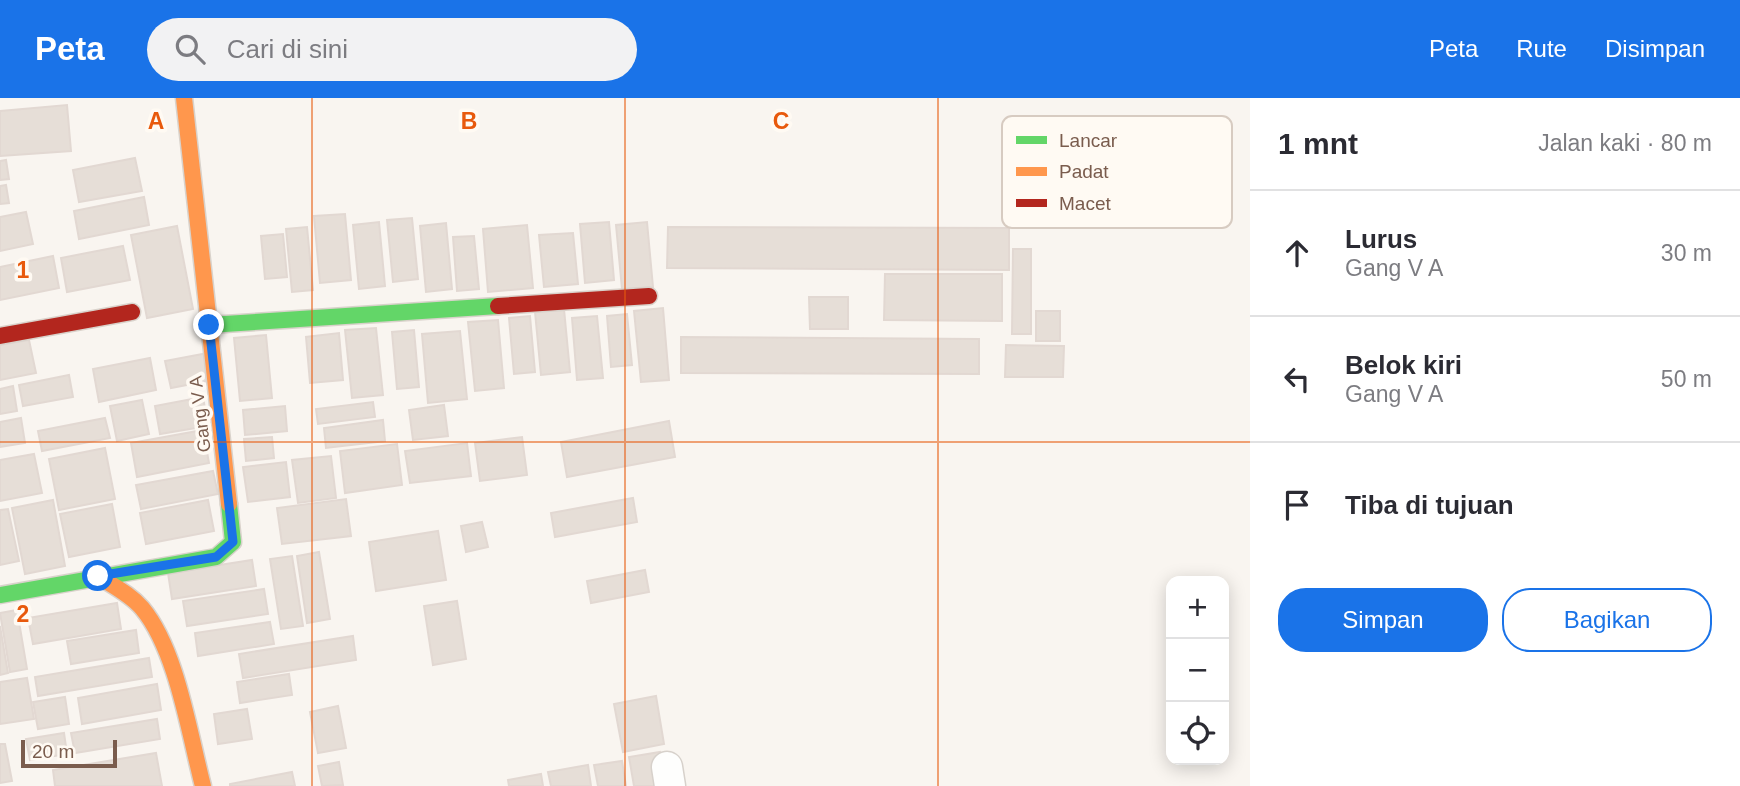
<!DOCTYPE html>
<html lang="id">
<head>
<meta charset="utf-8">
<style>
  :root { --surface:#fff; --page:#f2f2f3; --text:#2b2b33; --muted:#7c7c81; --line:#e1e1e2; --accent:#1a73e8 }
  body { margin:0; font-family:Arial,sans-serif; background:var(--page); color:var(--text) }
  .controls { position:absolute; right:21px; bottom:21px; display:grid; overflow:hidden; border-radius:14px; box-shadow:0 4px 18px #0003 }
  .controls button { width:63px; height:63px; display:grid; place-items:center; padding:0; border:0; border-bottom:2px solid var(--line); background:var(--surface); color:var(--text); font:35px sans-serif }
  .scale { position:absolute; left:21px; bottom:18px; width:96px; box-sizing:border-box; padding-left:7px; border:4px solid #7a5c4d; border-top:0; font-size:19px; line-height:24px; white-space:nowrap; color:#7a5c4d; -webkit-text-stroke:5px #fffaf3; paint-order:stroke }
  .stop { position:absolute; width:21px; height:21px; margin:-16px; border:5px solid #1a73e8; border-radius:50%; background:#fff }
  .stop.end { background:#1a73e8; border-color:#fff; box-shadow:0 2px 7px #0008 }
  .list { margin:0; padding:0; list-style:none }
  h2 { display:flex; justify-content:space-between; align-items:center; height:91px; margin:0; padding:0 28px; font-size:30px }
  h2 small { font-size:23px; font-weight:400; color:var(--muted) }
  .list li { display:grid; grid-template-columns:46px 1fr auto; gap:21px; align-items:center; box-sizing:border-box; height:126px; padding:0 28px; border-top:2px solid var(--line) }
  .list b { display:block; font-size:26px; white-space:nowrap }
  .list p { margin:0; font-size:23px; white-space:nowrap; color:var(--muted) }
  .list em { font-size:23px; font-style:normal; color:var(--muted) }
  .actions { display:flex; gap:14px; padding:21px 28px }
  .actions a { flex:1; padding:16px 0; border:2px solid var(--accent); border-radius:28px; text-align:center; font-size:24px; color:var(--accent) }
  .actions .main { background:var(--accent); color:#fff }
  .icon { flex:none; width:38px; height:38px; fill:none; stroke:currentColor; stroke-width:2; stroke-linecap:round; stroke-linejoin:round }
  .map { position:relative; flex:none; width:1250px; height:688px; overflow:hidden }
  header { display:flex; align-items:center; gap:42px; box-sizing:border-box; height:98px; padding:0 35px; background:var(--accent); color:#fff }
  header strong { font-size:33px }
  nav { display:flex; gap:38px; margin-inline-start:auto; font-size:24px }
  .search { width:490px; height:63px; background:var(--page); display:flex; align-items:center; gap:18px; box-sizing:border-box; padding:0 24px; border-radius:38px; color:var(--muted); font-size:26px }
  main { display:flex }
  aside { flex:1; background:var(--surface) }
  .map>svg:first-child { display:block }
  .building { fill:#e6ded7; stroke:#e2d8d2; stroke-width:2 }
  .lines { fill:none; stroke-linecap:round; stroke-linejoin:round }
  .street-casing { stroke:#d7d1cb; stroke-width:33 }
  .fast-casing { stroke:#d9d2cb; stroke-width:19 }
  .slow-casing { stroke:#d9d2cb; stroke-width:19 }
  .jam-casing { stroke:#d9d2cb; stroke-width:19 }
  .street { stroke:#fefefd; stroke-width:30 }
  .fast { stroke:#63d668; stroke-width:16 }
  .slow { stroke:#ff974d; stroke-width:16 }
  .jam { stroke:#b3261e; stroke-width:16 }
  .route { stroke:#1a73e8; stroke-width:9 }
  .grid { fill:none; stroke:#e8590c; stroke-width:2; stroke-opacity:0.55 }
  .labels { text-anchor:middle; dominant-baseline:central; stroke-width:7; stroke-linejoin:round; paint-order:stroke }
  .street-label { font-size:18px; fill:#7a5c4d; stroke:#fffaf3 }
  .key { fill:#fffaf3; stroke:#d7cbc1; stroke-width:2 }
  .key-label { font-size:19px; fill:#7a5c4d }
  .grid-label { font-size:23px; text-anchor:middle; font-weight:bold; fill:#e8590c; stroke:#fffaf3; stroke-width:7; stroke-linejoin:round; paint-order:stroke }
</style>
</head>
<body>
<header>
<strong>Peta</strong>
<div class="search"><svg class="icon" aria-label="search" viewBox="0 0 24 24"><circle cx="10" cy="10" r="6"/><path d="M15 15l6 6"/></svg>Cari di sini</div>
<nav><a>Peta</a><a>Rute</a><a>Disimpan</a></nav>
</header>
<main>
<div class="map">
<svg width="1250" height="688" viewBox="0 0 1250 688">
  <rect width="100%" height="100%" fill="#f9f5f0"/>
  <!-- building -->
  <g class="building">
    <path d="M67 7 71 53 0 58V13Z"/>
    <path d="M135 60 142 93 79 104 73 72Z"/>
    <path d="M6 62 9 81 0 82V63Z"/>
    <path d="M6 87 9 105 0 106V88Z"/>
    <path d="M144 99 149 127 79 141 74 113Z"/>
    <path d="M26 114 33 146 0 153V119Z"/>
    <path d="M345 116 351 182 320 185 314 118Z"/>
    <path d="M412 120 418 181 393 184 387 122Z"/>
    <path d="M379 124 385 188 359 191 353 127Z"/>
    <path d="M609 124 614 182 585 185 580 126Z"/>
    <path d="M647 124 653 189 622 191 616 127Z"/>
    <path d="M446 125 452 191 426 194 420 128Z"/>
    <path d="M527 127 533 190 488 194 483 131Z"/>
    <path d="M177 128 193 211 147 220 131 137Z"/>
    <path d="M307 129 313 192 292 194 286 131Z"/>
    <path d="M668 129 1009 130V172L667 170Z"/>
    <path d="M573 135 578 186 544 189 539 137Z"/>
    <path d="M283 136 287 179 265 181 261 138Z"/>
    <path d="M474 138 479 191 457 193 453 139Z"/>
    <path d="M123 148 130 182 67 194 61 160Z"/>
    <path d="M1013 151H1031V236H1012Z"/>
    <path d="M53 158 59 190 0 202V169Z"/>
    <path d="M885 176H1002V223L884 222Z"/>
    <path d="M809 199H848V231H810Z"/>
    <path d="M663 210 669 282 641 284 634 213Z"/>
    <path d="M564 211 570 274 541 277 535 214Z"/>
    <rect x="1036" y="213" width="24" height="30"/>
    <path d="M627 216 632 267 611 269 607 218Z"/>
    <path d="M530 218 535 274 514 276 509 220Z"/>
    <path d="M597 218 603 280 577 282 572 220Z"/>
    <path d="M498 222 504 290 475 293 468 224Z"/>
    <path d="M376 230 383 297 352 300 345 232Z"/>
    <path d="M414 232 419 289 397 291 392 234Z"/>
    <path d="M460 233 467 301 428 305 422 236Z"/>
    <path d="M339 235 343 282 310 285 306 239Z"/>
    <path d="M266 237 272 300 240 303 234 240Z"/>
    <path d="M681 239 979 241V276L681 275Z"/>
    <path d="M29 242 36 275 0 282V247Z"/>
    <path d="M1006 247 1064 248 1063 279H1005Z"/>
    <path d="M208 255 213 282 171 290 165 263Z"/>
    <path d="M150 260 156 292 99 304 93 271Z"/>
    <path d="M69 277 73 299 23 308 19 287Z"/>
    <path d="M13 288 17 313 0 316V291Z"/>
    <path d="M203 299 208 328 160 336 155 308Z"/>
    <path d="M142 302 149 336 117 343 110 308Z"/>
    <path d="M373 304 375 319 318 326 316 311Z"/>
    <path d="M444 307 448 338 413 342 409 312Z"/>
    <path d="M285 308 287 333 245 337 243 312Z"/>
    <path d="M21 320 25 345 0 349V324Z"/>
    <path d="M105 320 110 340 42 353 38 333Z"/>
    <path d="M383 322 385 343 326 350 324 330Z"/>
    <path d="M669 323 675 359 567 379 561 344Z"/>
    <path d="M203 332 209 365 137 379 131 345Z"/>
    <path d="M272 339 274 360 246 363 244 341Z"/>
    <path d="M522 339 527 377 480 383 475 345Z"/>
    <path d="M467 345 471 378 410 385 405 353Z"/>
    <path d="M397 346 402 387 345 395 340 353Z"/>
    <path d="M105 350 115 401 59 412 49 361Z"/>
    <path d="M34 356 42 395 0 403V362Z"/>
    <path d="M331 358 336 400 298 405 292 362Z"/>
    <path d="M286 364 290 399 248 404 243 369Z"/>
    <path d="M213 373 218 396 141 411 136 387Z"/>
    <path d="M633 400 637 424 555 439 551 415Z"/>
    <path d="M346 401 351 438 282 446 277 410Z"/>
    <path d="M53 402 65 468 25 476 12 410Z"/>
    <path d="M208 402 214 433 146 446 140 415Z"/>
    <path d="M112 406 120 449 69 459 60 416Z"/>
    <path d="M8 411 19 463 0 467V412Z"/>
    <path d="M482 424 488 449 466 454 461 428Z"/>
    <path d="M438 433 446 482 376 493 369 444Z"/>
    <path d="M319 454 330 521 307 525 297 458Z"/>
    <path d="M292 458 303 528 281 531 270 461Z"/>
    <path d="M252 462 256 488 172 501 168 475Z"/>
    <path d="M645 472 649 494 591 505 587 483Z"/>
    <path d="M264 491 268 516 187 528 183 503Z"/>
    <path d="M457 503 466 561 433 567 424 508Z"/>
    <path d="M117 505 121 531 33 546 28 520Z"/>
    <path d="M17 512 27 571 10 574 0 515Z"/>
    <path d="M270 524 274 546 198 558 195 535Z"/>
    <path d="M0 528 8 575 0 577Z"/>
    <path d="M136 532 139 555 71 566 67 543Z"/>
    <path d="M353 538 356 562 243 580 239 556Z"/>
    <path d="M149 560 152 579 38 598 35 579Z"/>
    <path d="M289 576 292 597 240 605 237 584Z"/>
    <path d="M27 580 34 621 0 626V584Z"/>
    <path d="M157 586 161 612 82 626 78 600Z"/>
    <path d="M656 598 664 646 623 654 614 606Z"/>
    <path d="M65 599 69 626 38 631 33 604Z"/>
    <path d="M338 608 346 650 318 655 310 614Z"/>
    <path d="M247 611 252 641 218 646 214 616Z"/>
    <path d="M157 621 160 641 75 655 71 635Z"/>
    <path d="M64 635 67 656 30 662 26 641Z"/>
    <path d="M0 646H5L12 683 0 685Z"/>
    <path d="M660 654 666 688H634L629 659Z"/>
    <path d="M156 655 162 688H55L53 672Z"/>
    <path d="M622 663 626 688H598L594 667Z"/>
    <path d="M339 664 343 687 322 688 318 668Z"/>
    <path d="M588 667 591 688H551L548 674Z"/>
    <path d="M292 674 295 688H230V686Z"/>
    <path d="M541 676 543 688H509L508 682Z"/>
  </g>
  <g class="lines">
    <defs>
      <path id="street" d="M667 669 670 688"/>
      <g id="fast">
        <path d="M209 227 498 208"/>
        <path d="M0 497 216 459 233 444 229 406"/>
      </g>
      <g id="slow">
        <path d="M184 0 229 406"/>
        <path d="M98 478C113 488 130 496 142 510 177 552 189 635 203 688"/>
      </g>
      <g id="jam">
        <path d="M498 208 649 198"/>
        <path d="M0 238 132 214"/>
      </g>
    </defs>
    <!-- street casing -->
    <use href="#street" class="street-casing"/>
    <!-- fast casing -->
    <use href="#fast" class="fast-casing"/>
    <!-- slow casing -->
    <use href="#slow" class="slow-casing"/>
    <!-- jam casing -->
    <use href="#jam" class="jam-casing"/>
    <!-- street -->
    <use href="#street" class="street"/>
    <!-- fast -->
    <use href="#fast" class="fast"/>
    <!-- slow -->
    <use href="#slow" class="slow"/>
    <!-- jam -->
    <use href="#jam" class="jam"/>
  </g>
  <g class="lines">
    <!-- route -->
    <path class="route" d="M98 478 216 459 233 444 209 227"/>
  </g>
  <!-- grid -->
  <path class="grid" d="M312 0V688M625 0V688M938 0V688M0 344H1250"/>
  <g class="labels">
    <!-- street labels -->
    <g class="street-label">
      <text transform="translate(200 316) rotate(-97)">Gang V A</text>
    </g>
  </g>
  <!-- legend -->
  <rect x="1002" y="18" width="230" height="112" rx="10" class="key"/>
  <rect x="1016" y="38" width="31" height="8" fill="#63d668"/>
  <rect x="1016" y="69" width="31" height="9" fill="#ff974d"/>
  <rect x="1016" y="101" width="31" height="8" fill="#b3261e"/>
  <g class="key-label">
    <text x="1059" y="49">Lancar</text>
    <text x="1059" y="80">Padat</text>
    <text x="1059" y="112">Macet</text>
  </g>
  <g class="grid-label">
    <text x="156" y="31">A</text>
    <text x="469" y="31">B</text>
    <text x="781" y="31">C</text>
    <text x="23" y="180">1</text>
    <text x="23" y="524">2</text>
  </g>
</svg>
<div class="controls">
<button>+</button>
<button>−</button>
<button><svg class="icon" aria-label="locate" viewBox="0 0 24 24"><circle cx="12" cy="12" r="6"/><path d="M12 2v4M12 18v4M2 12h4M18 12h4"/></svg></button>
</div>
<div class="scale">20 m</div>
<div class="stop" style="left:98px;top:478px"></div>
<div class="stop end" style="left:209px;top:227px"></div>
</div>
<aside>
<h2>1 mnt<small>Jalan kaki · 80 m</small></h2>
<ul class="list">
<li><svg class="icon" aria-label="ahead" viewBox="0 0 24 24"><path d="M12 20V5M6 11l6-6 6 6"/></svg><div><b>Lurus</b><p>Gang V A</p></div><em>30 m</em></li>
<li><svg class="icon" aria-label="left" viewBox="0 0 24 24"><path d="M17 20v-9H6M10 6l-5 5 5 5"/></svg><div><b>Belok kiri</b><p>Gang V A</p></div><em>50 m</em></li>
<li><svg class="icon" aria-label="arrive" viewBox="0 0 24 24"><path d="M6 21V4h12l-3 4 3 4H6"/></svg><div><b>Tiba di tujuan</b></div></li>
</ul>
<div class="actions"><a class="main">Simpan</a><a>Bagikan</a></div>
</aside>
</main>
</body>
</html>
